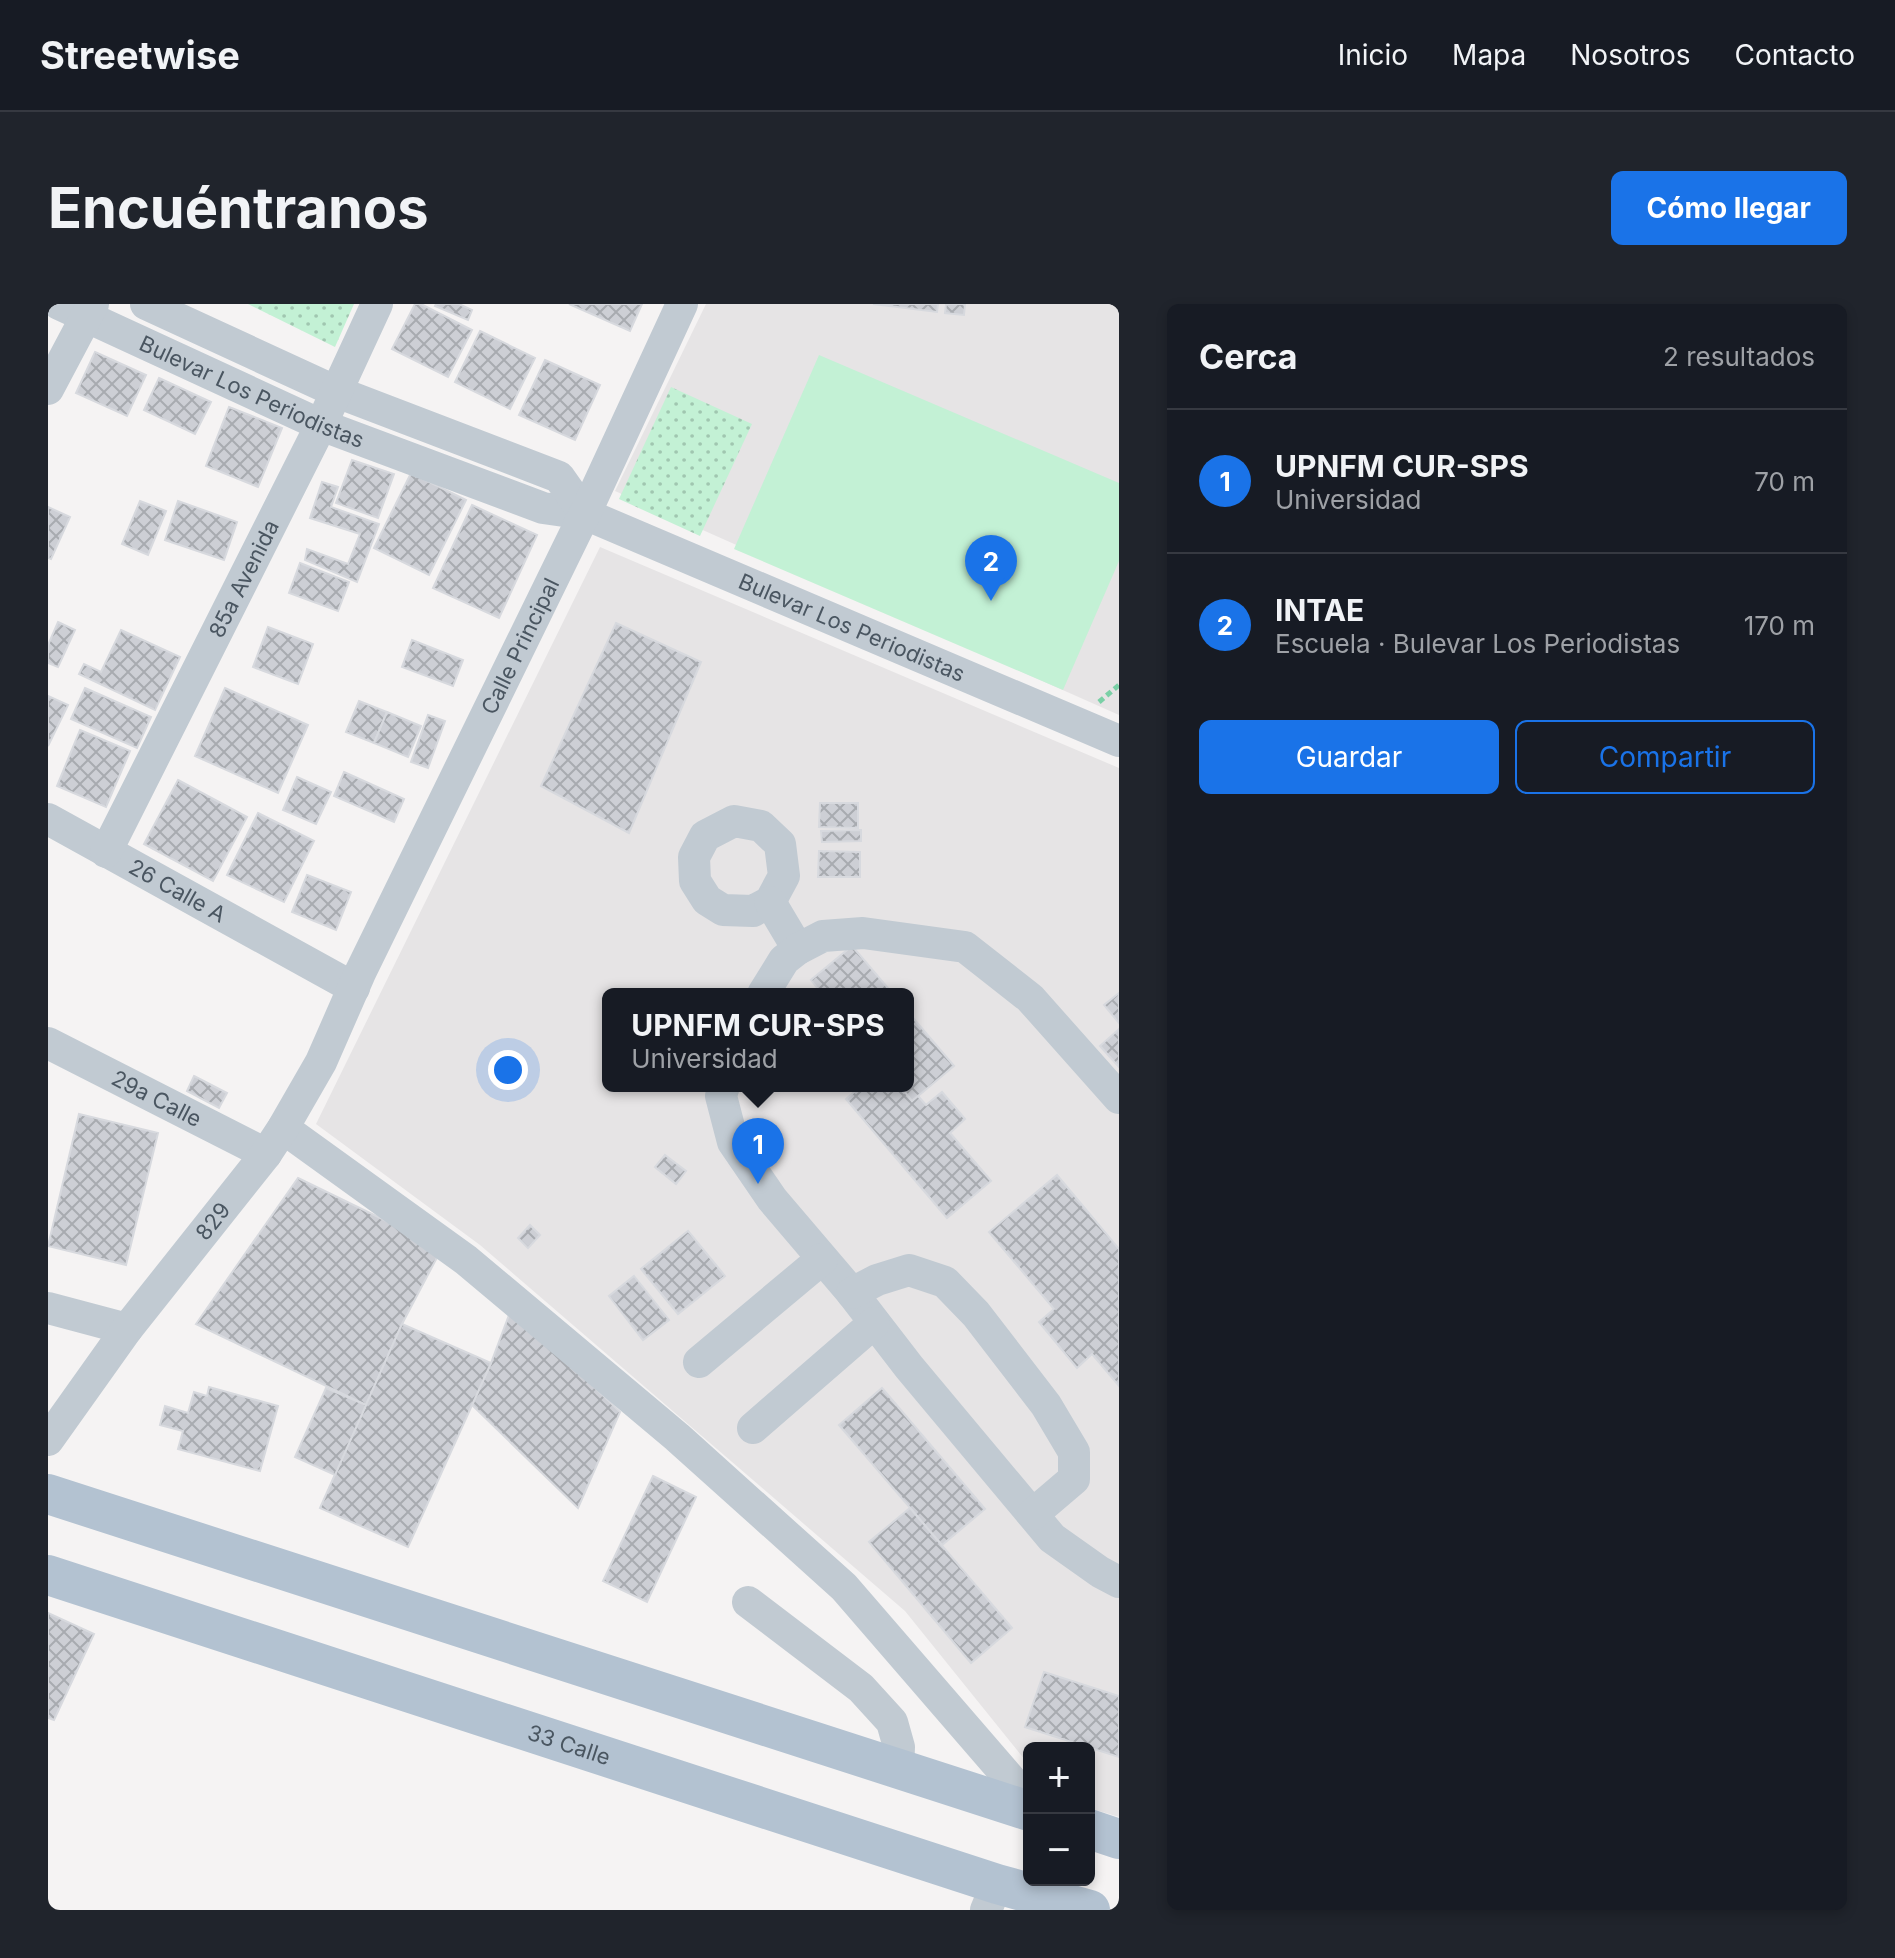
<!DOCTYPE html>
<html lang="es">
<head>
<meta charset="utf-8">
<style>
  :root { --surface:#171b24; --page:#20242c; --text:#f1f3f6; --muted:#9ea1a6; --line:#363941; --accent:#1a73e8 }
  body { margin:0; font-family:Inter,sans-serif; background:var(--page); color:var(--text) }
  .controls { position:absolute; right:24px; bottom:24px; display:grid; overflow:hidden; border-radius:12px; box-shadow:0 4px 12px #0003 }
  .controls button { width:72px; height:72px; display:grid; place-items:center; padding:0; border:0; border-bottom:2px solid var(--line); background:var(--surface); color:var(--text); font:40px sans-serif }
  .you { position:absolute; left:460px; top:766px; width:28px; height:28px; margin:-20px; border:6px solid #fff; border-radius:50%; background:#1a73e8; box-shadow:0 0 0 12px #1a73e833 }
  .badge { display:grid; place-items:center; width:52px; height:52px; border-radius:50%; background:var(--accent); color:#fff; font-size:26px; font-weight:700 }
  .pin { position:absolute; translate:-50% -66px; filter:drop-shadow(0 2px 4px #0008) }
  .pin::after { content:''; position:absolute; top:42px; width:28px; height:24px; background:inherit; clip-path:polygon(0 0,100% 0,50% 100%) }
  .popup { position:absolute; left:554px; top:684px; width:312px; height:104px; box-sizing:border-box; display:grid; place-content:center; border-radius:12px; background:var(--surface); filter:drop-shadow(0 2px 6px #0005); font-size:26px; white-space:nowrap; color:var(--muted) }
  .popup b { font-size:30px; color:var(--text) }
  .popup::after { content:''; position:absolute; left:50%; top:100%; margin-left:-16px; border:16px solid transparent; border-top-color:var(--surface) }
  .list { margin:0; padding:0; list-style:none }
  h2 { display:flex; justify-content:space-between; align-items:center; height:104px; margin:0; padding:0 32px; font-size:34px }
  h2 small { font-size:26px; font-weight:400; color:var(--muted) }
  .list li { display:grid; grid-template-columns:52px 1fr auto; gap:24px; align-items:center; box-sizing:border-box; height:144px; padding:0 32px; border-top:2px solid var(--line) }
  .list b { display:block; font-size:30px; white-space:nowrap }
  .list p { margin:0; font-size:26px; white-space:nowrap; color:var(--muted) }
  .list em { font-size:26px; font-style:normal; color:var(--muted) }
  .actions { display:flex; gap:16px; padding:24px 32px }
  .actions a { flex:1; padding:18px 0; border:2px solid var(--accent); border-radius:12px; text-align:center; font-size:28px; color:var(--accent) }
  .actions .main { background:var(--accent); color:#fff }
  .map { position:relative; flex:none; width:1071px; height:1606px; overflow:hidden; border-radius:12px }
  header { display:flex; align-items:center; gap:48px; box-sizing:border-box; height:112px; padding:0 40px; background:var(--surface); border-bottom:2px solid var(--line) }
  header strong { font-size:38px }
  nav { display:flex; gap:44px; margin-inline-start:auto; font-size:28px }
  .intro { display:flex; align-items:center; justify-content:space-between; box-sizing:border-box; height:192px; padding:0 48px }
  h1 { margin:0; font-size:56px }
  .button { padding:20px 36px; border-radius:12px; background:var(--accent); color:#fff; font-size:28px; font-weight:700 }
  main { display:flex; gap:48px; padding:0 48px }
  aside { flex:1; background:var(--surface); border-radius:12px; box-shadow:0 4px 12px #0003 }
  .map>svg:first-child { display:block }
  .education { fill:#e6e4e5; fill-rule:evenodd }
  .green { fill:url(#green-dots) }
  .pitch { fill:#c3f1d5 }
  .building { fill:url(#building-cross-hatch); stroke:#d7d9de; stroke-width:2 }
  .lines { fill:none; stroke-linecap:round; stroke-linejoin:round }
  .path { stroke:#7ad0a6; stroke-width:5; stroke-dasharray:6 4; stroke-linecap:butt }
  .minor { stroke:#c1cad2; stroke-width:32 }
  .major { stroke:#b3c2d1; stroke-width:40 }
  .labels { text-anchor:middle; dominant-baseline:central; stroke-width:7; stroke-linejoin:round; paint-order:stroke }
  .street-label { font-size:22px; fill:#4a5661; stroke:#fff }
</style>
</head>
<body>
<header>
<strong>Streetwise</strong>
<nav><a>Inicio</a><a>Mapa</a><a>Nosotros</a><a>Contacto</a></nav>
</header>
<div class="intro"><h1>Encuéntranos</h1><a class="button">Cómo llegar</a></div>
<main>
<div class="map">
<svg width="1071" height="1606" viewBox="0 0 1071 1606">
  <defs>
    <pattern id="green-dots" width="8" height="8" patternUnits="userSpaceOnUse" patternTransform="scale(2)"><rect width="8" height="8" fill="#c3f1d5"/><path d="M2 2h.1M6 6h.1" fill="none" stroke="#a0c6b0" stroke-width="1.8" stroke-linecap="round"/></pattern>
    <pattern id="building-cross-hatch" width="8" height="8" patternUnits="userSpaceOnUse" patternTransform="scale(2)"><rect width="8" height="8" fill="#cdcfd5"/><path d="M0 0l8 8M0 8l8-8" fill="none" stroke="#a8abb0"/></pattern>
  </defs>
  <rect width="100%" height="100%" fill="#f5f3f3"/>
  <!-- education -->
  <g class="education">
    <path d="M658 0H1071V411L567 187Z"/>
    <path d="M552 243 1071 464V1513L1041 1504V1444H981V1461L857 1307 432 941 268 820ZM560 690H860V782H560Z"/>
  </g>
  <!-- green -->
  <g class="green">
    <path d="M200 0H306L287 43Z"/>
    <path d="M623 83 704 120 652 232 571 195Z"/>
  </g>
  <!-- pitch -->
  <path class="pitch" d="M771 51 1071 179V257L1015 386 686 245Z"/>
  <!-- building -->
  <g class="building">
    <path d="M367 0H373L424 26 400 73 344 45Z"/>
    <path d="M388 0H411L424 6 420 16 387 2Z"/>
    <path d="M521 0H594L582 27Z"/>
    <path d="M825 0H890L889 8Z"/>
    <path d="M898 0H917L916 11 897 9Z"/>
    <path d="M432 27 487 54 462 105 407 78Z"/>
    <path d="M47 48 98 71 79 112 28 89Z"/>
    <path d="M497 56 552 81 527 136 471 111Z"/>
    <path d="M111 74 163 98 147 130 96 106Z"/>
    <path d="M181 103 234 124 210 183 158 162Z"/>
    <path d="M304 156 346 170 330 214 288 199Z"/>
    <path d="M363 169 418 196 381 271 326 244Z"/>
    <path d="M274 178 290 183 283 203 331 220 309 278 257 256 259 245 300 260 312 230 262 214Z"/>
    <path d="M92 197 118 207 100 251 74 240Z"/>
    <path d="M130 197 189 218 176 256 117 236Z"/>
    <path d="M424 201 489 231 451 314 385 284Z"/>
    <path d="M0 203 22 213 3 255 0 254Z"/>
    <path d="M252 259 301 278 290 307 241 289Z"/>
    <path d="M10 318 27 326 10 363 0 359V341Z"/>
    <path d="M568 319 653 358 581 529 493 482Z"/>
    <path d="M220 323 265 340 250 380 205 363Z"/>
    <path d="M73 326 132 353 107 406 31 370 36 360 53 368Z"/>
    <path d="M364 336 415 356 405 382 354 363Z"/>
    <path d="M37 384 103 413 89 444 23 415Z"/>
    <path d="M177 384 260 421 230 489 147 452Z"/>
    <path d="M0 392 20 401 0 442Z"/>
    <path d="M311 397 339 408 326 439 298 428Z"/>
    <path d="M339 408 373 422 360 453 326 439Z"/>
    <path d="M380 411 397 417 380 464 363 458Z"/>
    <path d="M32 426 82 447 58 503 9 482Z"/>
    <path d="M296 468 356 495 346 518 286 492Z"/>
    <path d="M249 473 283 488 268 520 235 506Z"/>
    <path d="M130 476 199 513 165 577 96 540Z"/>
    <path d="M772 499H810V524L771 523Z"/>
    <path d="M210 509 266 537 236 598 179 571Z"/>
    <path d="M813 526V537L774 538 773 527Z"/>
    <path d="M771 547 812 548V573H770Z"/>
    <path d="M259 571 303 588 288 626 244 608Z"/>
    <path d="M804 642 845 690H774L763 676Z"/>
    <path d="M1071 689V719L1056 701Z"/>
    <path d="M860 708 906 762 864 797 852 782H860Z"/>
    <path d="M1071 725V763L1052 742Z"/>
    <path d="M146 772 179 789 171 804 139 787Z"/>
    <path d="M813 782H852L864 797 870 792 878 801 894 788 917 815 902 829 943 877 899 914 798 795Z"/>
    <path d="M31 810 110 829 78 961 0 942Z"/>
    <path d="M617 851 638 867 628 880 607 863Z"/>
    <path d="M1009 871 1071 945V1082L1044 1050 1029 1064 991 1018 1006 1005 941 928Z"/>
    <path d="M250 874 394 944 354 1020 318 1101 148 1020Z"/>
    <path d="M482 921 492 931 480 944 470 934Z"/>
    <path d="M640 927 677 972 630 1010 593 965Z"/>
    <path d="M586 972 621 1016 595 1036 561 992Z"/>
    <path d="M464 1003 572 1108 530 1204 424 1101 443 1059Z"/>
    <path d="M354 1020 443 1059 360 1243 272 1204Z"/>
    <path d="M161 1083 230 1102 212 1167 130 1145 135 1127 112 1121 117 1102 140 1109 146 1088 159 1092Z"/>
    <path d="M278 1084 318 1101 287 1171 247 1153Z"/>
    <path d="M834 1084 937 1205 894 1241 791 1121Z"/>
    <path d="M605 1172 648 1193 599 1298 555 1277Z"/>
    <path d="M862 1204 964 1324 923 1359 821 1238Z"/>
    <path d="M0 1309 46 1330 6 1416 0 1414Z"/>
    <path d="M996 1368 1071 1392V1453L977 1423Z"/>
  </g>
  <g class="lines">
    <!-- path -->
    <path class="path" d="M1051 398 1071 381"/>
    <!-- minor -->
    <g class="minor">
      <path id="s1" d="M11 0 273 121 495 204 537 210 1071 437"/>
      <path d="M98 0 289 88 511 173 537 210"/>
      <path d="M0 85 45 0"/>
      <path id="s2" d="M0 515 306 684"/>
      <path d="M686 517 713 522 732 540 736 572 722 598 705 607 675 606 659 596 647 577 646 553 657 532Z"/>
      <path id="s3" d="M58 548 273 121 329 0"/>
      <path d="M722 598 750 645"/>
      <path d="M715 690 736 656 750 645 775 632 815 629 917 643 982 694 1071 794"/>
      <path id="s4" d="M0 739 218 850"/>
      <path d="M676 782 673 792 685 838 724 895 804 989 861 1063 1004 1234 1052 1268 1071 1278"/>
      <path d="M235 824 418 956 629 1133 796 1283 981 1497"/>
      <path d="M804 989 829 976 861 966 897 978 928 1010 998 1101 1026 1148V1175L985 1210"/>
      <path d="M0 1004 79 1025"/>
      <path d="M651 1058 774 955"/>
      <path d="M705 1124 826 1019"/>
      <path id="s5" d="M0 1136 79 1025 218 850 235 824 273 758 312 669 542 199 634 0"/>
      <path d="M700 1298 813 1384 844 1418 851 1443 850 1465"/>
      <path d="M938 1606 949 1580"/>
    </g>
    <!-- major -->
    <g class="major">
      <path d="M0 1190 981 1507"/>
      <path id="s6" d="M0 1271 949 1580 1042 1606"/>
      <path d="M1041 1525 1071 1535"/>
    </g>
  </g>
  <g class="labels">
    <!-- street labels -->
    <g class="street-label">
      <text stroke="none"><textPath href="#s1" startOffset="212">Bulevar Los Periodistas</textPath></text>
      <text stroke="none"><textPath href="#s3" startOffset="306">85a Avenida</textPath></text>
      <text stroke="none"><textPath href="#s1" startOffset="858">Bulevar Los Periodistas</textPath></text>
      <text stroke="none"><textPath href="#s5" startOffset="928">Calle Principal</textPath></text>
      <text stroke="none"><textPath href="#s2" startOffset="148">26 Calle A</textPath></text>
      <text stroke="none"><textPath href="#s4" startOffset="122">29a Calle</textPath></text>
      <text stroke="none"><textPath href="#s5" startOffset="274">829</textPath></text>
      <text stroke="none"><textPath href="#s6" startOffset="548">33 Calle</textPath></text>
    </g>
  </g>
</svg>
<div class="controls">
<button>+</button>
<button>−</button>
</div>
<div class="you"></div>
<div class="pin badge" style="left:710px;top:880px">1</div>
<div class="popup"><b>UPNFM CUR-SPS</b>Universidad</div>
<div class="pin badge" style="left:943px;top:297px">2</div>
</div>
<aside>
<h2>Cerca<small>2 resultados</small></h2>
<ul class="list">
<li><span class="badge">1</span><div><b>UPNFM CUR-SPS</b><p>Universidad</p></div><em>70 m</em></li>
<li><span class="badge">2</span><div><b>INTAE</b><p>Escuela · Bulevar Los Periodistas</p></div><em>170 m</em></li>
</ul>
<div class="actions"><a class="main">Guardar</a><a>Compartir</a></div>
</aside>
</main>
</body>
</html>
